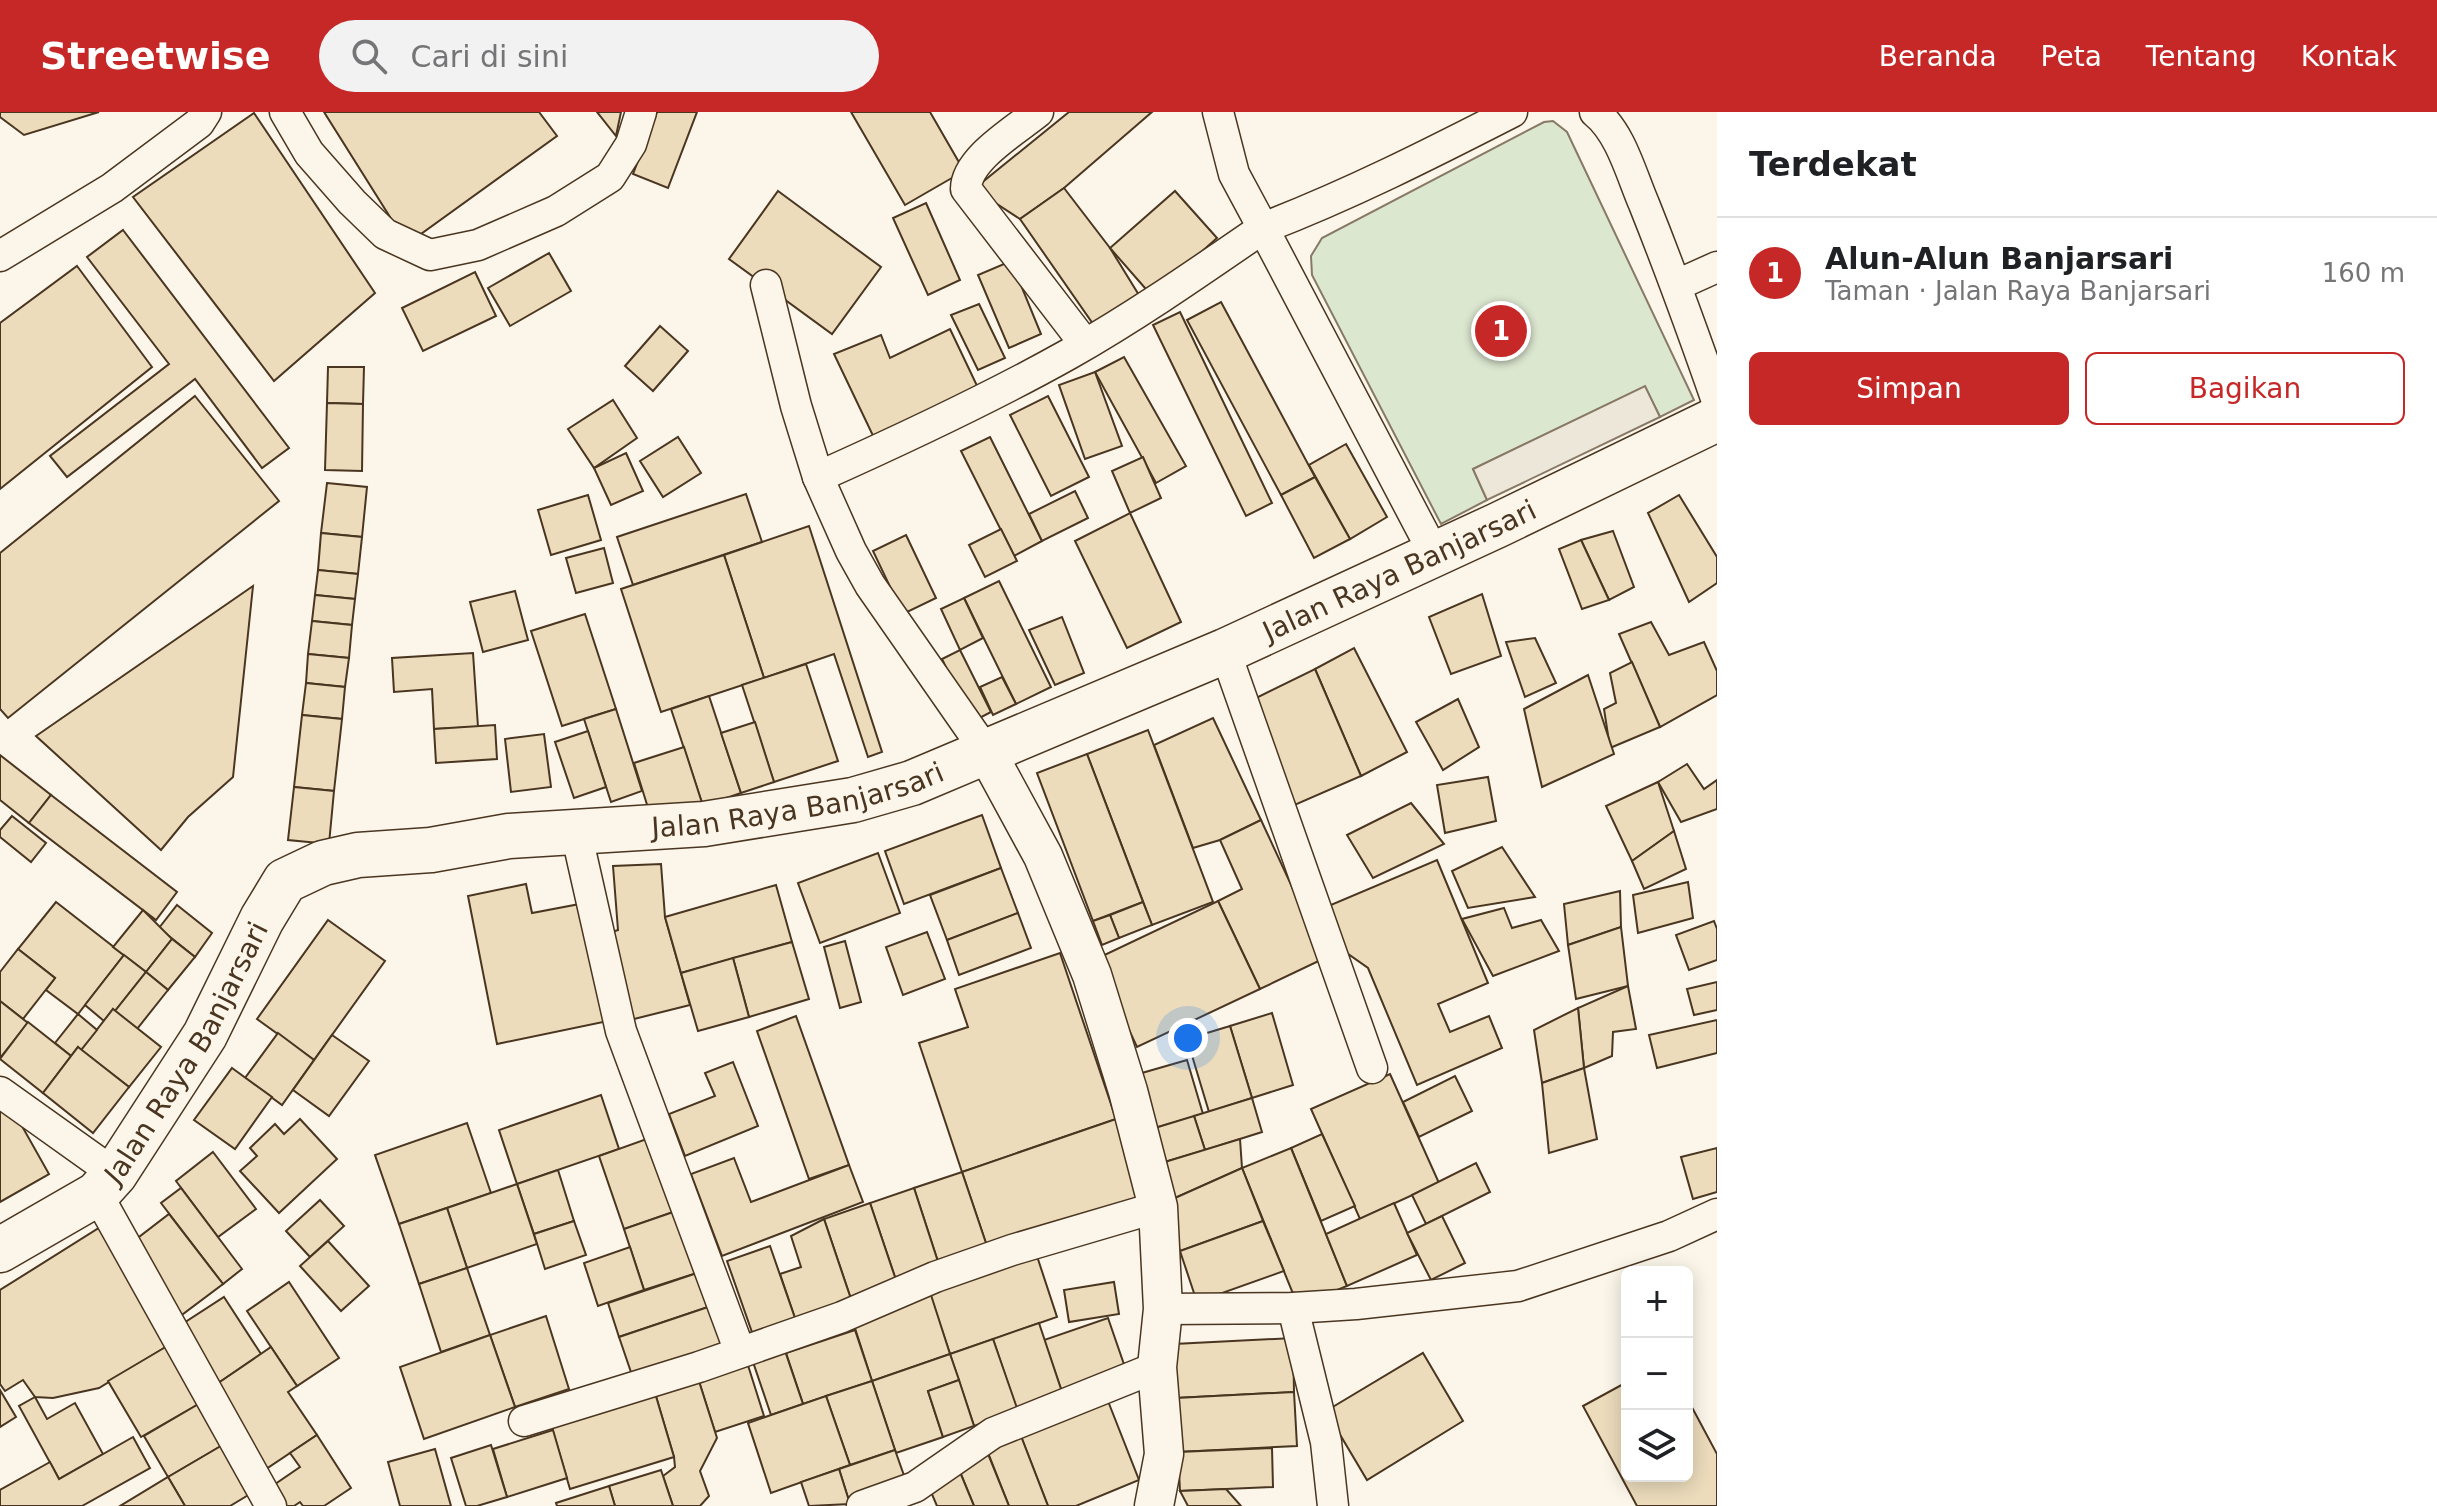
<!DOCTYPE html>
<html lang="id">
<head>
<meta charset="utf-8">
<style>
  :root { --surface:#fff; --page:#f2f2f2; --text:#202124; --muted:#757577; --line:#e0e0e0; --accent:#c62828 }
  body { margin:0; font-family:"DejaVu Sans",sans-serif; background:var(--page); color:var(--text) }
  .controls { position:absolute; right:24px; bottom:24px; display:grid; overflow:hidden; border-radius:12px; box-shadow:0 4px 20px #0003 }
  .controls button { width:72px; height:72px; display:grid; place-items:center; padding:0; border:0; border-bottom:2px solid var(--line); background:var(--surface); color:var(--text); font:40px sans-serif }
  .you { position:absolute; left:1188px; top:926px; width:28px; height:28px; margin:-20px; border:6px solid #fff; border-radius:50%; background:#1a73e8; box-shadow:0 0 0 12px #1a73e833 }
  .badge { display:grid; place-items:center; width:52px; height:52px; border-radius:50%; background:var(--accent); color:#fff; font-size:26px; font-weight:700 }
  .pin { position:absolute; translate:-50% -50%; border:4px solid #fff; box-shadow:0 2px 8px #0006 }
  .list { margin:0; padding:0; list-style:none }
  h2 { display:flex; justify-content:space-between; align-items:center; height:104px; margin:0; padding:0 32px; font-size:34px }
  h2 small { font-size:26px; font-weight:400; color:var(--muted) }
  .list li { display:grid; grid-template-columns:52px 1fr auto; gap:24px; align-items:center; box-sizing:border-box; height:112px; padding:0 32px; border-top:2px solid var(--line) }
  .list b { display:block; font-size:30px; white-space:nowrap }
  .list p { margin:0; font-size:26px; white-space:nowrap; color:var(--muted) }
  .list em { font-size:26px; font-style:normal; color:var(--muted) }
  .actions { display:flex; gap:16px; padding:24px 32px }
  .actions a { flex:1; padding:18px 0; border:2px solid var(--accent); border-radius:12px; text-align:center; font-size:28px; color:var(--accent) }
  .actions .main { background:var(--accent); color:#fff }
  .icon { flex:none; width:44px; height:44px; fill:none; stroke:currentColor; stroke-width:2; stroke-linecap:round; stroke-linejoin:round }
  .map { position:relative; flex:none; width:1717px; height:1394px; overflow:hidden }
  header { display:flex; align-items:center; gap:48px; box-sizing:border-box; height:112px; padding:0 40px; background:var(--accent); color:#fff }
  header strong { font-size:38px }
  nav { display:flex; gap:44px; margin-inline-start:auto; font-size:28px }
  .search { width:560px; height:72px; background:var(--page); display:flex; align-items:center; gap:20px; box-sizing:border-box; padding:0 28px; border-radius:44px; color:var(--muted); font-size:30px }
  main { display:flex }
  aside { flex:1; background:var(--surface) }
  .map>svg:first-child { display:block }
  .green { fill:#dce7d0; stroke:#887966; stroke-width:2 }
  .parking { fill:#ede7d9; stroke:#887966; stroke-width:2 }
  .building { fill:#ecdcbc; stroke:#4a3520; stroke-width:2 }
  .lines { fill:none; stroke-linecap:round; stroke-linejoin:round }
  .minor-casing { stroke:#4a3520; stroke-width:33 }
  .tertiary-casing { stroke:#4a3520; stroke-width:41 }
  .trunk-casing { stroke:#4a3520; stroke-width:47 }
  .minor { stroke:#fbf6e9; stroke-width:30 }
  .tertiary { stroke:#fbf6e9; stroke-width:38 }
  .trunk { stroke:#fbf6e9; stroke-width:44 }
  .labels { text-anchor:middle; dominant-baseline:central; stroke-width:6; stroke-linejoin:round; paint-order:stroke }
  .street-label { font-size:28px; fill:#4a3520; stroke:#fbf6e9 }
</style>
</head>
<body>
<header>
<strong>Streetwise</strong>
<div class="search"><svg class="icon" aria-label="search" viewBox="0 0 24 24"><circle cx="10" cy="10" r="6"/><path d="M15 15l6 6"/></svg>Cari di sini</div>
<nav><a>Beranda</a><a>Peta</a><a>Tentang</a><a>Kontak</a></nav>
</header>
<main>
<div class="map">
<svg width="1717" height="1394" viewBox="0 0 1717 1394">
  <rect width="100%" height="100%" fill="#fbf6e9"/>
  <!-- green -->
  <path class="green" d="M1553 9 1567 20 1694 288 1660 305 1645 275 1473 357 1487 388 1441 412 1312 163 1311 144 1322 126 1544 10Z"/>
  <!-- parking -->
  <path class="parking" d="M1645 274 1660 305 1487 388 1473 357Z"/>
  <!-- building -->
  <g class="building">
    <path d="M0 0H99L24 23 0 5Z"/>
    <path d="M324 0H539L557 24 407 132Z"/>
    <path d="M597 0H621L616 24Z"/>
    <path d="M657 0H697L668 76 633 62Z"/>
    <path d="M851 0H930L964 59 905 93Z"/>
    <path d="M1069 0H1152L1064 76 1020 107 974 77Z"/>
    <path d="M254 1 375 181 274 269 133 85Z"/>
    <path d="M1064 76 1110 136 1142 188 1098 219 1020 107Z"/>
    <path d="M778 79 881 155 832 222 729 147Z"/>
    <path d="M1175 79 1217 126 1152 184 1110 136Z"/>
    <path d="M926 91 960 168 928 183 893 106Z"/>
    <path d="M123 118 289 336 262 356 195 267 67 365 50 344 169 252 87 145Z"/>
    <path d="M549 141 571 179 510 214 488 176Z"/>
    <path d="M1011 149 1041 222 1009 236 978 163Z"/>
    <path d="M77 154 152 255 0 377V211Z"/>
    <path d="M475 160 496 204 423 239 402 196Z"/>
    <path d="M1221 190 1315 365 1281 383 1187 208Z"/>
    <path d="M979 192 1005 246 978 258 951 203Z"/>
    <path d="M1180 200 1272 391 1246 404 1153 213Z"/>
    <path d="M660 214 688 239 653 279 625 254Z"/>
    <path d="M950 217 980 280 876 330 834 242 881 223 890 246Z"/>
    <path d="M1124 245 1186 354 1156 371 1095 260Z"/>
    <path d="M328 255H364L363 292 327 291Z"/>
    <path d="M1095 260 1122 334 1085 347 1059 273Z"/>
    <path d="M195 284 279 389 8 606 0 597V441Z"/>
    <path d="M1048 284 1089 365 1051 384 1010 303Z"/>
    <path d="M613 288 637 326 594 356 568 317Z"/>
    <path d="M327 291 363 292 362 359 325 358Z"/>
    <path d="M678 325 701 361 663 385 640 349Z"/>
    <path d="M990 325 1042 429 1014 444 961 339Z"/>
    <path d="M1346 332 1387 405 1350 427 1309 353Z"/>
    <path d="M626 341 643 379 611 393 594 356Z"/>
    <path d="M1143 345 1161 386 1130 401 1112 359Z"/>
    <path d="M1315 365 1350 427 1314 446 1281 383Z"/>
    <path d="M327 371 367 375 362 425 321 421Z"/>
    <path d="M1075 379 1088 406 1042 429 1029 402Z"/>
    <path d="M746 382 762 430 633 473 617 425Z"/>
    <path d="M588 383 601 428 551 443 538 398Z"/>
    <path d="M1679 383 1717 445V471L1689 490 1648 401Z"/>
    <path d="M1130 401 1181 510 1127 536 1075 429Z"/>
    <path d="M809 414 882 640 868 645 834 542 764 566 724 443Z"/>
    <path d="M1001 417 1017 449 985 465 969 433Z"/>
    <path d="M1613 419 1634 475 1609 488 1581 428Z"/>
    <path d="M321 421 362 425 358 462 318 458Z"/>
    <path d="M906 423 936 486 903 502 873 439Z"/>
    <path d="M1581 428 1609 488 1582 497 1559 437Z"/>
    <path d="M604 436 613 471 576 481 566 446Z"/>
    <path d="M724 443 764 566 661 600 621 477Z"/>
    <path d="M318 458 358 462 355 487 315 483Z"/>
    <path d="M999 469 1051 575 1016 592 964 486Z"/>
    <path d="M253 474 233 665 188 705 161 738 36 624Z"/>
    <path d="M515 479 528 528 483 540 470 490Z"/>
    <path d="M1482 482 1501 544 1451 562 1429 505Z"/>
    <path d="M315 483 355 487 352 513 312 509Z"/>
    <path d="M964 486 983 526 960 538 941 497Z"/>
    <path d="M585 502 616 597 562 614 531 519Z"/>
    <path d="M1062 505 1084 561 1055 573 1029 518Z"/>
    <path d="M312 509 352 513 349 546 308 542Z"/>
    <path d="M1651 510 1669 543 1704 530 1717 559V583L1660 615 1619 522Z"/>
    <path d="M1535 526 1556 571 1525 585 1506 530Z"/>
    <path d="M1354 536 1407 640 1361 664 1315 557Z"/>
    <path d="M960 538 991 600 972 610 942 547Z"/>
    <path d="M473 541 478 615 434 617 432 577 394 580 392 546Z"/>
    <path d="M308 542 349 546 345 575 306 571Z"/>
    <path d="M1632 550 1660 615 1610 636 1604 597 1616 591 1610 561Z"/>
    <path d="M806 552 838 649 774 670 742 573Z"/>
    <path d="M1315 557 1361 664 1290 695 1252 588Z"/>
    <path d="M1588 563 1614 642 1542 675 1524 597Z"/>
    <path d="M1002 565 1016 592 993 603 980 575Z"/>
    <path d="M306 571 345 575 342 607 302 603Z"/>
    <path d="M709 584 741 681 703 694 671 597Z"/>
    <path d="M1458 587 1479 635 1443 658 1416 610Z"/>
    <path d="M616 597 642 679 611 690 584 607Z"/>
    <path d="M302 603 342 607 334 679 294 675Z"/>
    <path d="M1213 606 1261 708 1220 728 1193 736 1154 633Z"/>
    <path d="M755 610 774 670 741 681 721 621Z"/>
    <path d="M495 613 497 647 436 651 434 617Z"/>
    <path d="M1148 618 1213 790 1152 813 1087 642Z"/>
    <path d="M588 619 606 675 574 686 555 630Z"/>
    <path d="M544 622 551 675 511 680 505 627Z"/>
    <path d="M684 635 703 694 649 699 634 651Z"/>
    <path d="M1087 642 1143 790 1093 809 1037 661Z"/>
    <path d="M0 643 51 683 29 711 0 688Z"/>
    <path d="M1687 652 1704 677 1717 668V697L1681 710 1658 670Z"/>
    <path d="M1488 665 1496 709 1445 721 1437 673Z"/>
    <path d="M1658 670 1674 719 1632 749 1606 694Z"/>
    <path d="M294 675 334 679 329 732 288 728Z"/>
    <path d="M51 683 177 780 156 808 29 711Z"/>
    <path d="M1411 691 1444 732 1373 766 1347 723Z"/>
    <path d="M982 703 1001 756 904 792 885 739Z"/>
    <path d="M12 704 46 731 31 750 0 725V718Z"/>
    <path d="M1261 708 1325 846 1260 877 1218 789 1242 777 1220 728Z"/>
    <path d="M1674 719 1686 757 1644 777 1632 749Z"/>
    <path d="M1502 735 1535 785 1468 796 1452 759Z"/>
    <path d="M878 741 900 801 820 831 798 771Z"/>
    <path d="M1437 748 1488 871 1438 892 1450 920 1489 904 1502 936 1417 973 1368 856 1344 839 1326 795Z"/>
    <path d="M661 752 665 805 690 893 626 909 606 822 618 818 613 754Z"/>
    <path d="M1001 756 1018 801 947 828 930 783Z"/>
    <path d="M1688 770 1693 806 1638 821 1633 783Z"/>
    <path d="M526 772 532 801 585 791 608 909 497 932 468 784Z"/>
    <path d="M776 773 792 830 681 861 665 805Z"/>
    <path d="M1620 779 1621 815 1568 833 1564 792Z"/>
    <path d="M1218 789 1260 877 1137 935 1096 847Z"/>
    <path d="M56 790 124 843 78 902 46 878 55 866 18 837Z"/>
    <path d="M1143 790 1152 813 1119 826 1110 803Z"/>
    <path d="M177 793 212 821 195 845 159 816Z"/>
    <path d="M1504 796 1512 816 1541 808 1559 839 1493 864 1462 807Z"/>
    <path d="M143 798 172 827 146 860 113 835Z"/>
    <path d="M1018 801 1031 836 959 863 947 828Z"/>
    <path d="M1110 803 1119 826 1102 833 1093 809Z"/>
    <path d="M328 808 385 849 314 948 257 907Z"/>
    <path d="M1714 809 1717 817V848L1689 858 1676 823Z"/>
    <path d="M1621 815 1628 874 1576 887 1568 833Z"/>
    <path d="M927 820 945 867 903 883 886 835Z"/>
    <path d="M172 827 195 845 168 878 146 860Z"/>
    <path d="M845 829 861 890 840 896 824 835Z"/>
    <path d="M792 830 809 887 749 905 733 846Z"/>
    <path d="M18 837 55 866 23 907 0 889V860Z"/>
    <path d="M1060 841 1116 1007 962 1060 919 931 968 915 955 877Z"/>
    <path d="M124 843 146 860 115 899 113 897 104 909 85 893Z"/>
    <path d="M733 846 749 905 698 919 681 861Z"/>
    <path d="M146 860 168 878 137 917 115 899Z"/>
    <path d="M1717 870V898L1694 903 1687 877Z"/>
    <path d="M1628 874 1636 917 1613 920 1612 944 1584 956 1578 896Z"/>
    <path d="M0 889 28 911 0 946Z"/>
    <path d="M1578 896 1584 956 1542 971 1534 918Z"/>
    <path d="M113 897 161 935 129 975 81 938Z"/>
    <path d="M1272 901 1293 973 1252 986 1230 914Z"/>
    <path d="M78 902 97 918 81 938 78 935 71 944 55 931Z"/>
    <path d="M796 904 849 1053 809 1067 757 919Z"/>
    <path d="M1717 908V941L1657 956 1649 923Z"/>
    <path d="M28 910 71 944 43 981 0 947Z"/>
    <path d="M1230 914 1252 986 1209 1000 1187 927Z"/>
    <path d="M278 921 314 948 282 993 245 966Z"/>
    <path d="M332 923 369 949 329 1004 293 978Z"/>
    <path d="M78 935 129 975 93 1021 43 981Z"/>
    <path d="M1187 948 1203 1002 1145 1019 1128 965Z"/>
    <path d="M733 950 758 1014 685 1044 669 1002 715 984 705 961Z"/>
    <path d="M232 956 272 985 235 1037 194 1008Z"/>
    <path d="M1584 956 1597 1027 1549 1041 1542 971Z"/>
    <path d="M1390 962 1439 1071 1360 1107 1311 997Z"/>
    <path d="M1455 964 1472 999 1419 1025 1403 990Z"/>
    <path d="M601 983 619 1037 517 1072 499 1018Z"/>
    <path d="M1252 986 1262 1020 1205 1038 1194 1004Z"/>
    <path d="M9 991 49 1062 0 1090V996Z"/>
    <path d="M1194 1004 1205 1038 1155 1053 1145 1019Z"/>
    <path d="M300 1007 337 1047 279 1101 240 1059 257 1044 250 1036 275 1012 284 1022Z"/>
    <path d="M1116 1007 1143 1090 990 1143 962 1060Z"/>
    <path d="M467 1011 491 1081 399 1112 375 1043Z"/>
    <path d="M1322 1022 1355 1094 1321 1109 1291 1036Z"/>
    <path d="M655 1024 679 1098 624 1117 599 1044Z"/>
    <path d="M1240 1027 1242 1056 1166 1090 1155 1053Z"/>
    <path d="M1291 1036 1347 1174 1298 1194 1242 1056Z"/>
    <path d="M1717 1036V1080L1693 1087 1681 1045Z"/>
    <path d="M213 1040 256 1097 218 1125 176 1069Z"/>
    <path d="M734 1046 751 1090 849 1053 863 1090 722 1144 691 1062Z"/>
    <path d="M1476 1051 1490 1080 1426 1112 1412 1083Z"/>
    <path d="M1242 1056 1263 1109 1180 1139 1166 1090Z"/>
    <path d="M558 1058 574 1109 534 1122 517 1072Z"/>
    <path d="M962 1060 990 1143 941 1159 914 1076Z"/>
    <path d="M517 1072 537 1132 467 1156 447 1096Z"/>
    <path d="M181 1076 242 1157 223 1172 161 1091Z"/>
    <path d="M914 1076 941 1159 898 1174 870 1091Z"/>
    <path d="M320 1088 344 1114 310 1145 286 1119Z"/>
    <path d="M870 1091 898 1174 852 1190 824 1107Z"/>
    <path d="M1394 1091 1417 1143 1347 1174 1326 1122Z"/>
    <path d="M447 1096 467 1156 419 1172 399 1112Z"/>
    <path d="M679 1098 700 1160 644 1178 624 1117Z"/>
    <path d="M169 1102 223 1172 179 1205 126 1135Z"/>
    <path d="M1442 1104 1465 1151 1431 1168 1407 1121Z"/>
    <path d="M824 1107 852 1190 796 1209 780 1162 801 1155 791 1124Z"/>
    <path d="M574 1109 586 1143 545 1157 534 1122Z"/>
    <path d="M1263 1109 1284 1159 1197 1190 1180 1139Z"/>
    <path d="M102 1114 169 1233 99 1276 53 1286 35 1285 23 1268 5 1279 0 1272V1178Z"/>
    <path d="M328 1129 369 1174 341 1199 300 1154Z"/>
    <path d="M770 1134 796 1209 753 1223 727 1149Z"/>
    <path d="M630 1135 644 1178 598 1194 584 1151Z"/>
    <path d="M1034 1135 1057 1205 950 1242 926 1171Z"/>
    <path d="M467 1156 490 1223 441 1240 419 1172Z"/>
    <path d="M700 1160 711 1194 619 1225 608 1191Z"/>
    <path d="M289 1170 339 1246 297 1274 247 1199Z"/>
    <path d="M1114 1170 1119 1202 1069 1210 1064 1178Z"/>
    <path d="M931 1183 950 1242 872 1269 853 1210Z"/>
    <path d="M224 1185 261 1242 211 1276 173 1218Z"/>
    <path d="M711 1194 725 1234 633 1266 619 1225Z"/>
    <path d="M546 1204 569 1277 515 1295 490 1223Z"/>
    <path d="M1108 1206 1128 1264 1064 1286 1044 1228Z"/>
    <path d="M1039 1211 1064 1286 1018 1302 993 1227Z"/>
    <path d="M855 1218 872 1269 803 1292 786 1241Z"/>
    <path d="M490 1223 515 1295 424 1327 400 1255Z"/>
    <path d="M1293 1226 1294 1280 1176 1286 1174 1232Z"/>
    <path d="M993 1227 1018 1299 974 1314 950 1242Z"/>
    <path d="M169 1233 202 1290 141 1325 108 1269Z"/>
    <path d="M783 1233 803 1292 771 1303 751 1244Z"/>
    <path d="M271 1235 297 1274 288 1280 317 1323 266 1357 211 1276Z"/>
    <path d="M1423 1241 1463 1309 1367 1368 1326 1299Z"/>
    <path d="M950 1242 959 1268 928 1279 943 1325 896 1341 872 1269Z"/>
    <path d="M746 1247 764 1304 715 1320 697 1263Z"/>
    <path d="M697 1263 717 1326 700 1359 709 1384 700 1394H673L663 1364 675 1355 674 1345 655 1281Z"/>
    <path d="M959 1268 974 1314 943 1325 928 1279Z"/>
    <path d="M872 1269 895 1338 850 1353 826 1284Z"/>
    <path d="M1627 1270V1364H1687V1286L1717 1342V1394H1637L1583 1294Z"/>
    <path d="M0 1278 16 1305 0 1315Z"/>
    <path d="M1294 1280 1297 1334 1178 1340 1176 1286Z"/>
    <path d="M655 1281 674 1345 570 1377 551 1313Z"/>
    <path d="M826 1284 850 1353 771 1381 748 1311Z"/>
    <path d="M1106 1284 1139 1368 1076 1394H1048L1019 1319Z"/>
    <path d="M35 1285 47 1307 75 1291 103 1342 59 1367 19 1294Z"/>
    <path d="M202 1290 226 1331 168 1365 144 1324Z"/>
    <path d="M553 1318 567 1366 507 1385 493 1337Z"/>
    <path d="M1019 1319 1048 1394H1009L985 1333Z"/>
    <path d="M317 1323 351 1376 324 1394H303L300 1390 294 1394H275L265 1379 300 1355 290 1341Z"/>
    <path d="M133 1325 150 1356 82 1394H0V1378L50 1350 59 1367Z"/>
    <path d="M226 1331 255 1379 230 1394H185L168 1365Z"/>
    <path d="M491 1333 507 1385 477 1394H466L451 1346Z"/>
    <path d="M1272 1336 1273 1375 1180 1379 1178 1340Z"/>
    <path d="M435 1337 451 1394H400L388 1350Z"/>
    <path d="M895 1338 907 1372 850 1392 839 1357Z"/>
    <path d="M988 1342 1009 1394H974L960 1360Z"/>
    <path d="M839 1357 850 1392 809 1394 801 1370Z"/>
    <path d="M661 1358 673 1394H615L609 1374Z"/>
    <path d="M960 1360 974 1394H937L928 1373Z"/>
    <path d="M168 1365 185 1394H120Z"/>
    <path d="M609 1374 615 1394H557L556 1391Z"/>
    <path d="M1226 1377 1241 1394H1188L1180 1379Z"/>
  </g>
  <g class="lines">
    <defs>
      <g id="minor">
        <path d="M285 0 309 41 352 90 385 122 430 143 478 133 556 99 610 65 631 32 641 0"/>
        <path d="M1038 0C1016 18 966 47 966 77L1085 232"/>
        <path d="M1218 0 1234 62 1263 116C1349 83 1430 42 1512 0"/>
        <path d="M1595 0C1621 21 1631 62 1644 92 1670 157 1694 223 1717 289"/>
        <path d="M0 144 112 76 199 11 206 0"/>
        <path d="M766 173 796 294 818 365 851 439 870 473 987 641"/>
        <path d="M1677 173 1717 155"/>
        <path d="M818 365C903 327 987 288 1069 242 1136 204 1199 160 1263 116L1435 443"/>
        <path d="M1225 539 1372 956"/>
        <path d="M576 720 621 919 740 1240"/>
        <path d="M0 980 115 1062"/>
        <path d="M97 1082 271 1394"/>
        <path d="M1293 1196 1326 1330 1333 1394"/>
        <path d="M1163 1197 1293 1196 1356 1192 1518 1174 1669 1124 1717 1102"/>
        <path d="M524 1309 699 1255 842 1205 935 1165 1012 1138 1158 1095"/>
        <path d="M862 1394 915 1375 993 1321 1157 1255"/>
      </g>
      <path id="tertiary" d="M987 641 1043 744 1092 863 1128 979 1158 1095 1163 1197 1157 1255 1164 1342 1154 1394"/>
      <g id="trunk">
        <path id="s1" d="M0 1138 97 1082 115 1062 205 923 262 807 285 769 323 751 358 743 431 738 509 724 704 712 853 688 912 671 1225 539 1498 413 1717 307"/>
      </g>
    </defs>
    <!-- minor casing -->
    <use href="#minor" class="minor-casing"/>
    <!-- tertiary casing -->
    <use href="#tertiary" class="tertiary-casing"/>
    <!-- trunk casing -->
    <use href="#trunk" class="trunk-casing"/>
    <!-- minor -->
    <use href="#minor" class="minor"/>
    <!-- tertiary -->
    <use href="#tertiary" class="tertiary"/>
    <!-- trunk -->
    <use href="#trunk" class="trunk"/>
  </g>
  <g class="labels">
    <!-- street labels -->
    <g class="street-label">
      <text stroke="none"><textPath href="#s1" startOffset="1648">Jalan Raya Banjarsari</textPath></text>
      <text stroke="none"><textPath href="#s1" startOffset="1000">Jalan Raya Banjarsari</textPath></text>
      <text stroke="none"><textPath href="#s1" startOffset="280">Jalan Raya Banjarsari</textPath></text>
    </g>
  </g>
</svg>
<div class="controls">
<button>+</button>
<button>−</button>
<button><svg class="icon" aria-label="layers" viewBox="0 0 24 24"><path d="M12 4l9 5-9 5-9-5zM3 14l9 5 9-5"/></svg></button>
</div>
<div class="you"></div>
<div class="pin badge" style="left:1501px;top:219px">1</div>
</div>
<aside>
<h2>Terdekat<small></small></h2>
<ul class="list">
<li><span class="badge">1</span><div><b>Alun-Alun Banjarsari</b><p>Taman · Jalan Raya Banjarsari</p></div><em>160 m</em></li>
</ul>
<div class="actions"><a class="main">Simpan</a><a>Bagikan</a></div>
</aside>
</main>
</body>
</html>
